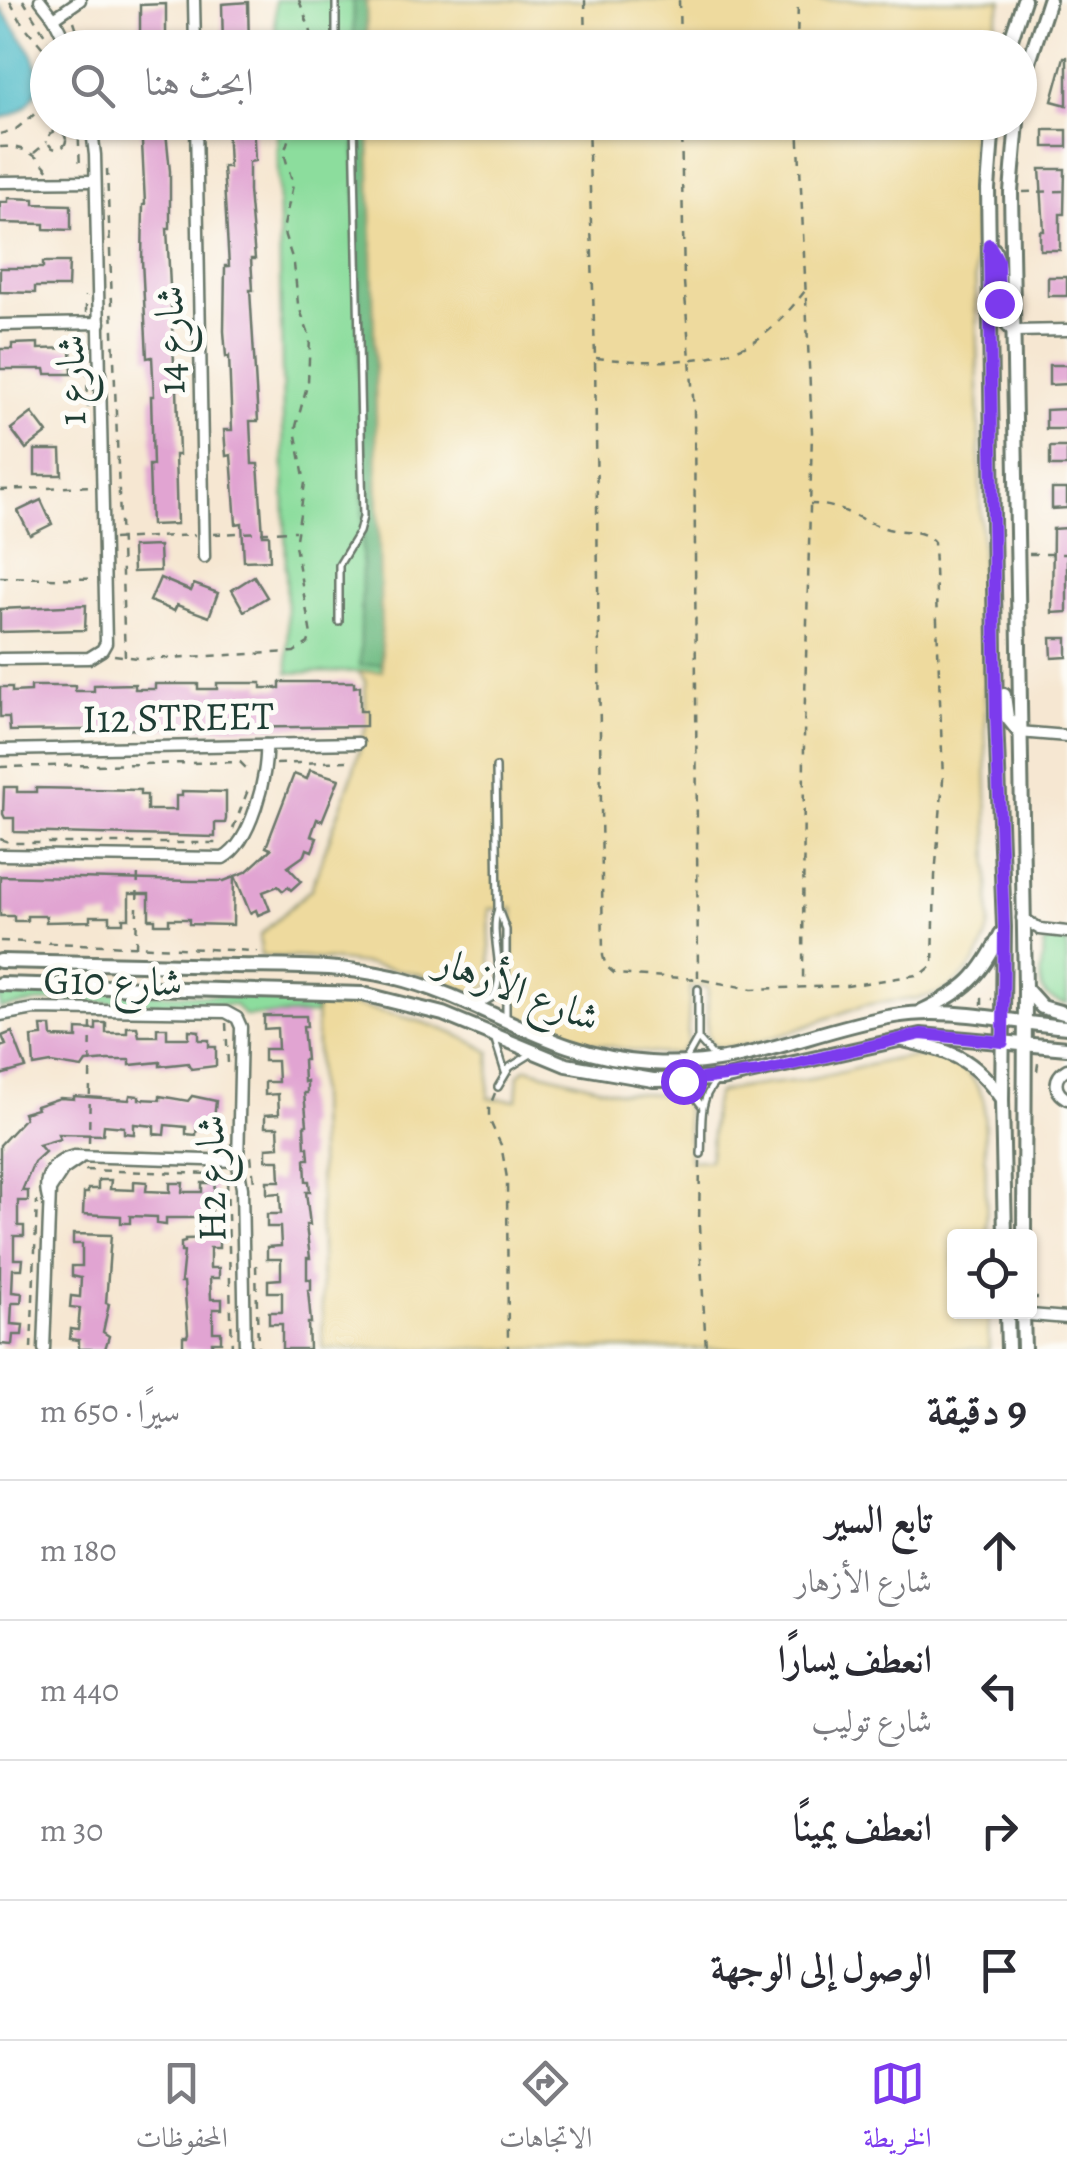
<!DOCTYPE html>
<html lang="ar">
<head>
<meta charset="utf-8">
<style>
  :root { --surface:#fff; --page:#f7f7f7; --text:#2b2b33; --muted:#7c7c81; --line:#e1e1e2; --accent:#7c3aed }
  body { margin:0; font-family:Alegreya,Amiri,serif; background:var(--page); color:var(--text); direction:rtl }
  .controls { position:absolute; right:30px; bottom:30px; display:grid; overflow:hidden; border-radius:10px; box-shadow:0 2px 8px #0004 }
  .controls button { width:90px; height:90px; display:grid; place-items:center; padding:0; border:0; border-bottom:2px solid var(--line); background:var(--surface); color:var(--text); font:50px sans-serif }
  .stop { position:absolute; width:30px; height:30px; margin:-22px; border:8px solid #7c3aed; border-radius:50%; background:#fff }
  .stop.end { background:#7c3aed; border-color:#fff; box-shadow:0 2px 10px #0008 }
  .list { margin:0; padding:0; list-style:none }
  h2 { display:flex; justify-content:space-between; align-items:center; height:130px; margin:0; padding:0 40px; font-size:42px }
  h2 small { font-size:32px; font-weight:400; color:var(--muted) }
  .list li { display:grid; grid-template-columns:65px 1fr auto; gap:30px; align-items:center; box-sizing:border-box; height:140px; padding:0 40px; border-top:2px solid var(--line) }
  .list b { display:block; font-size:38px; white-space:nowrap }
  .list p { margin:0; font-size:32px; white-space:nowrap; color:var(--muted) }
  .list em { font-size:32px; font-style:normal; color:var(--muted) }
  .icon { flex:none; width:55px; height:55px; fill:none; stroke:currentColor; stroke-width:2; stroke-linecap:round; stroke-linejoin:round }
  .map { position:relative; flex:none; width:1067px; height:1349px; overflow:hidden; direction:ltr }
  .search { position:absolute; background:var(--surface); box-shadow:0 2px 8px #0004; left:30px; right:30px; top:30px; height:110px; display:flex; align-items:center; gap:25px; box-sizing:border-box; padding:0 35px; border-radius:55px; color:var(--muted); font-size:38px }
  .sheet { height:690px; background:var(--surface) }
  nav { display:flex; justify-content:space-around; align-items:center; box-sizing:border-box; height:140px; border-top:2px solid var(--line); background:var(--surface); font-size:28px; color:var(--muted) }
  nav a { display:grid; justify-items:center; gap:5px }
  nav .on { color:var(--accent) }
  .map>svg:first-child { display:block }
  .green { fill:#8cdd9d; stroke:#568d68; stroke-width:2.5 }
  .forest { fill:#71bc84; stroke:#487c5c; stroke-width:2.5 }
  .sand { fill:#eeda9e; stroke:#868c69; stroke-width:2.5 }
  .water { fill:#4dbac7; stroke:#367c7e; stroke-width:2.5 }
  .building { fill:#e1a4d2 }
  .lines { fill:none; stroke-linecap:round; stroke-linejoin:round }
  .service-casing { stroke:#6a786b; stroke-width:10 }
  .minor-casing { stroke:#6a786b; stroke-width:15 }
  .tertiary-casing { stroke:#6a786b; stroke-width:18 }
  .path { stroke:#6a786b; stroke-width:2.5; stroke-dasharray:8 8; stroke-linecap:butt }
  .service { stroke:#fff; stroke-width:5 }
  .minor { stroke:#fff; stroke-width:10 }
  .tertiary { stroke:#fff; stroke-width:12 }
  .route { stroke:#7c3aed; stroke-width:12 }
  .labels { text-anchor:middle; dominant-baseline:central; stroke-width:10; stroke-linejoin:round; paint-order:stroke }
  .street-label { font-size:40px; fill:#1f3d34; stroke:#fdfcf7 }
</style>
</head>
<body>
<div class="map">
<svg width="1067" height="1349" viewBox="0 0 1067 1349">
  <rect width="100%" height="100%" fill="#fdfcf7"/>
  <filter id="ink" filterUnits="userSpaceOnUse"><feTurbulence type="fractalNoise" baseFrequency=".01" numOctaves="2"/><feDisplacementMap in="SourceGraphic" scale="20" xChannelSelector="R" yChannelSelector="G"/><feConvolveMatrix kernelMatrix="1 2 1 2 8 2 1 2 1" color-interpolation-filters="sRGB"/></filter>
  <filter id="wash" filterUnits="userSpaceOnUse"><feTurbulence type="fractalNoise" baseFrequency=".0048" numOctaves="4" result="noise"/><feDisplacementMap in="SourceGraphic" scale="40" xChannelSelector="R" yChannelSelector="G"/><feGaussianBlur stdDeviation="2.25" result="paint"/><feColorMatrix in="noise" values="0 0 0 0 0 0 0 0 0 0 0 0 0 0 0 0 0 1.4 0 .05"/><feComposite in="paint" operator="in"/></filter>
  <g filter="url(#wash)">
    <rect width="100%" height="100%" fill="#f6e7d2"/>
    <!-- green -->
    <g class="green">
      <path d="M275 0H366L367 47H276Z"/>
      <path d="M277 123H369L382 671 288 673Z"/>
      <path d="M1051 940 1067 941V1004C1028 997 1043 972 1044 944Z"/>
      <path d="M0 990 316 998 315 1014 245 1016 235 1005 50 1001 0 1008Z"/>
    </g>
    <!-- forest -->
    <g class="forest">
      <path d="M353 0H369L370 47H354Z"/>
      <path d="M355 123H372L382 664 360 666 363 517Z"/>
    </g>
    <!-- sand -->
    <g class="sand">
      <path d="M366 0H1002L987 47 367 48Z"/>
      <path d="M369 123H972L990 924C984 953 970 976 943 991 922 1001 889 1000 866 1005 830 1014 741 1059 711 1044L707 1033 708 987H690L687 1044 678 1053 666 1054C632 1052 530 1036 512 1008L514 909H489L491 982C474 1004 451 983 429 977 373 962 319 958 261 956L260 935 311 889 352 776 366 726 365 681 359 672 382 671Z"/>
      <path d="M316 998C375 1010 438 1020 490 1052L488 1098 517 1100 519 1074 526 1068 617 1092 676 1095 685 1099 690 1161 709 1160C715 1138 708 1113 718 1093 749 1084 780 1084 811 1079 865 1071 960 1022 984 1102L987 1236H954V1312H988L989 1349H323Z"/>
    </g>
    <!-- water -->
    <path class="water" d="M0 7 32 53 42 80C33 101 23 115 0 118Z"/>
    <g id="blocks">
      <!-- building -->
      <g class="building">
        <path d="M248 2 249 48H223L222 4Z"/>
        <path d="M166 4V48H140V5Z"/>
        <path d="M1064 57H1067V105L1052 101Z"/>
        <path d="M141 122H165L170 171V228H167L174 363H179L180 388H177L179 455H175L177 524 151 525 149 465H153L151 396H154L152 357 147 358 142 260 143 205 145 204Z"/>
        <path d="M227 122H253L255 161 249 162V191L255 259H251L253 290H250L258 421H250L252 464H258L263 535H269L270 560 244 561 242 523 236 524 231 455 226 456 224 430H232L229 356 226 357 224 331 225 266H229L223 167H229Z"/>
        <rect x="1044" y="130" width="23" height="17"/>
        <path d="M1040 169H1065L1064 214H1060V250H1040V231H1044Z"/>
        <path d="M8 198 34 199V204L71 205V230L44 229V224L0 223V202H8Z"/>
        <path d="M43 262H69L68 287H35V293L0 292V268H43Z"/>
        <rect x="1048" y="277" width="19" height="19"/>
        <path d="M38 343V349L71 348 72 374H46L45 369H0V349H12V344Z"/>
        <path d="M1049 365H1067V384L1049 385Z"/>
        <path d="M1066 409V429H1046V410Z"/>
        <path d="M32 413 47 433 26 449 11 429Z"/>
        <rect x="1050" y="447" width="17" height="19"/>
        <path d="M35 450H61L62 475H35Z"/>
        <path d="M1052 489H1067V508L1052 509Z"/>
        <path d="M41 500 52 524 30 535 18 511Z"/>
        <path d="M1067 528V612L1052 613 1053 529Z"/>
        <path d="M159 546 160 571 133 572 132 547Z"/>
        <path d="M254 576 267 597 244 611 232 590Z"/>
        <path d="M160 578 191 591 194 584 218 593 209 617 177 605 174 611 150 601Z"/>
        <path d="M86 605 85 630 0 632V609Z"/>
        <path d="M1051 638H1067V657L1052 658Z"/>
        <path d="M280 682H354V687L360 686V711H366V726L10 731 9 717H0V687H12V692L31 691V686H75V691H94V685L135 684V689H155V684H198V689H217V683H261V688H280Z"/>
        <path d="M310 770 339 779 322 821 317 819 311 836 317 838 312 851 307 849 305 855 288 867 301 881 291 890 288 887 283 891 278 886 263 892 270 910 258 915 256 910 250 913 235 876 246 872 271 849 266 847 294 774 307 779Z"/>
        <path d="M4 787H17V792H36V788L140 790V795H147V810H176V796H182V791L226 792V819L225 823H215V837L14 832V818H5L3 814Z"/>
        <path d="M0 876 191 881H224L234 877 233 925 189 924V919H169V924H155V919H149V894H129V918H123V923H110V916H90V921L46 922V916H27V921H14V916H0Z"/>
        <path d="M264 1016H306L307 1027H303L306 1060H303L304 1082 307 1081V1093H304L307 1125 304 1126 305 1147H308L309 1159H305L306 1181H309L310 1192H306L310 1225H306L310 1258H307V1279H311V1290H308L311 1323H308L309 1349H282V1324H269V1312H282V1292H268V1280L281 1279V1259H267V1247L281 1246 280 1227H267V1214H281L280 1193 267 1194V1181H280L279 1160H266V1148L279 1147 278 1127H265V1115L279 1114 278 1094 265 1095V1082H278L277 1061H264V1049H278L277 1028 264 1029Z"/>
        <path d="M96 1023H106V1033H127V1027H137L139 1036H157V1028H167V1038H189V1030L199 1031V1040H209V1047H216V1066L191 1069 188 1063 160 1066V1062L130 1065V1060H108L86 1062 82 1068 51 1063 34 1066 32 1037 42 1036 41 1026H51L52 1037 77 1038V1029L96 1030Z"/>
        <path d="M12 1032 26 1068 0 1075V1047L6 1045 2 1036Z"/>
        <path d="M130 1095 139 1096V1099L160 1100V1096L188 1101 192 1096 216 1101 214 1119H207V1126L197 1125 196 1135 186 1134V1127L165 1125 164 1135 154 1134V1126L134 1124V1134L124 1133V1127L104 1125 103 1135 58 1134 60 1139 39 1145 45 1152 34 1162 22 1191H28V1201H18V1226H24V1236H14V1259H23L22 1269H13L12 1292 22 1293 21 1303H12L11 1324 23 1325 22 1335H13L12 1345 0 1344V1145L25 1118 23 1113 37 1109 36 1106 60 1098 74 1099V1096L129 1100Z"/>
        <path d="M98 1180H111L110 1189 134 1190V1181L147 1182 146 1191 170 1192V1183H183L182 1192H202V1183H215L211 1218H166V1225L157 1224V1217L130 1216V1223H121V1216L83 1214 84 1193H88V1189H98Z"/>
        <path d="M73 1234 111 1235 106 1303 109 1304 103 1332 109 1336 105 1349H79V1340L70 1339 71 1329 78 1330 80 1308 70 1307 71 1296 80 1297 81 1278 72 1276V1266H82V1244H73Z"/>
        <path d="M219 1238V1248H210V1268H219V1278H210L211 1299H222V1309H213V1332H221V1342H212V1349H186L183 1346V1336H187L188 1333 184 1282H181L184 1252H181V1243L185 1242V1239Z"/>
      </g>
    </g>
  </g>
  <g filter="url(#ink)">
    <use href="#blocks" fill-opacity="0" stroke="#6a786b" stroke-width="2.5"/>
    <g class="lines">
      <defs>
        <g id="service">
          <path d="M336 48V0"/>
          <path d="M339 622V565L359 532 363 517 354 122"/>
          <path d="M498 909 506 930V1020"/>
          <path d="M479 1005 493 997C508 972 488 937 498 909L496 767"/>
          <path d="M698 1039 714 1057"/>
          <path d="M495 1040 505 1072"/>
          <path d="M685 1061 698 1038V989"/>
          <path d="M683 1081 702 1106"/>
          <path d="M498 1087 510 1067 531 1054"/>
          <path d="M701 1154C703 1129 697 1101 715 1083"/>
        </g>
        <g id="minor">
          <path d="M40 0 54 18 69 48"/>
          <path d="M194 0 195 48"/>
          <path d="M54 18 80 0"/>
          <path d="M196 122 204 557"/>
          <path d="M0 182 95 181"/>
          <path d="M0 325 100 323"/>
          <path d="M1014 331 1067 330"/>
          <path d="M0 659 89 658 102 650 106 643 95 155 91 122"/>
          <path d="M1019 732 1067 736"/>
          <path d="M0 750 358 743"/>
          <path d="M0 855 223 858C251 843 268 775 266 745"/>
          <path d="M1022 918 1040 929 1067 932"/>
          <path d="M0 1015 34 1009 226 1012 237 1018 241 1027 238 1165 242 1188 245 1349"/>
          <path d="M1067 1069C1053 1077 1053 1091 1067 1099"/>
          <path d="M49 1202C41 1179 51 1162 74 1156L238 1161"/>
          <path d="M1018 1314 1067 1318"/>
          <path d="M44 1349 50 1190 63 1170 79 1159"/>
        </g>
        <g id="tertiary">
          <path d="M1008 48 1024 0"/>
          <path d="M1020 106 1029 62 1049 0"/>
          <path d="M993 122 988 189 996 717 1004 927 1002 1100 1005 1236"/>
          <path d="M1017 122 1011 192 1025 988 1024 1236"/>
          <path d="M994 250C1006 277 989 308 1014 331"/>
          <path d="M1004 695 1007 717 1019 732"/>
          <path d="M0 961C78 962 156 964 235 966 287 967 342 965 393 977 485 999 549 1057 650 1063 745 1069 806 1031 894 1016 950 1006 1010 1023 1067 1027"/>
          <path d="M0 984 363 994 443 1014 566 1065 653 1080 722 1079 921 1035 1067 1048"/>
          <path d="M1025 988 1042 1007 1067 1014"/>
          <path d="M922 1011C966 990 980 977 1001 934"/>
          <path d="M903 1040C950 1051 973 1057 1002 1099"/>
          <path d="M1007 1312 1008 1349"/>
          <path d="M1023 1312 1024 1349"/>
        </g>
      </defs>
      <!-- service casing -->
      <use href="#service" class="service-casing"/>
      <!-- minor casing -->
      <use href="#minor" class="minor-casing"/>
      <!-- tertiary casing -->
      <use href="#tertiary" class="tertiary-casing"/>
      <!-- path -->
      <g class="path">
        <path d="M23 0 53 48"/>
        <path d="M299 0 317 48"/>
        <path d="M585 0 586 48"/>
        <path d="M679 0 680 48"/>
        <path d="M74 21 83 48"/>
        <path d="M797 48 798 0"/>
        <path d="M78 122 80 169"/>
        <path d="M588 122 595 358 603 956 606 966 615 974 698 979 752 989 847 986 922 974 933 965 935 876 943 780 934 542C922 528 904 533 888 529 860 521 841 504 810 504"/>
        <path d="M681 122 684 282 694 410 698 977"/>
        <path d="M798 122 812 432 804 735 803 985"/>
        <circle cx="57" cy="140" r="9"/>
        <path d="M0 134 16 129 41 109 47 98 42 47 22 23 9 0"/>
        <path d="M0 147C22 145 36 154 49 171"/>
        <path d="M34 153 47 142"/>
        <path d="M107 169 125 656"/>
        <path d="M1023 192 1067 191"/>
        <path d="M86 313V296"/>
        <path d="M86 336 88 408"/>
        <path d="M596 358C644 363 702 365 747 345 770 334 789 311 805 291"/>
        <path d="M0 490 92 486"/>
        <path d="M213 534 295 531"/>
        <path d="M113 539 195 535"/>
        <path d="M1029 554H1067"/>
        <path d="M0 577 95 579"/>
        <path d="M114 655 146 659 294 652 308 643 311 635 295 545 305 483 295 430 308 382 310 338 298 304 294 264 283 230 293 185 284 153 294 122"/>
        <path d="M276 764 347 761"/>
        <path d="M0 767 240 762 251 773"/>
        <path d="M233 829 248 790"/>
        <path d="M0 839 12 843H222"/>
        <path d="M0 941 257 951"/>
        <path d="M136 947 138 870"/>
        <path d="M982 1005V998L992 999"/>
        <path d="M226 1023 228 1064"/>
        <path d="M1037 1071 1039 1056"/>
        <path d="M495 1093 489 1108V1119L501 1145 507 1178 508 1349"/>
        <path d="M89 1143 91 1021"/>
        <path d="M209 1148 217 1146 227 1137"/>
        <path d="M251 1156 254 1182"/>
        <path d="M700 1161 699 1226 706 1349"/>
        <path d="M85 1170 209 1174 227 1180 232 1349"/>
        <path d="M256 1265 258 1349"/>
        <path d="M1030 1298H1039V1304"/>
        <path d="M31 1349 37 1201"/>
      </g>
      <!-- service -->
      <use href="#service" class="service"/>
      <!-- minor -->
      <use href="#minor" class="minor"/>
      <!-- tertiary -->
      <use href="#tertiary" class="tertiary"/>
    </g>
  </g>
  <g class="lines" filter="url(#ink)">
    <!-- route -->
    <path class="route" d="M683 1081 759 1072 921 1034 1003 1042 1004 927 996 717 989 244 998 260 999 303"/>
  </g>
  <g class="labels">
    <!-- street labels -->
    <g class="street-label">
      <text transform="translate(170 340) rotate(-91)">شارع 14</text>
      <text transform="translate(71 380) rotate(-91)">شارع 1</text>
      <text transform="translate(178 717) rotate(-1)">I12 STREET</text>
      <text transform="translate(113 981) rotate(1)">G10 شارع</text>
      <text transform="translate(518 989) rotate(21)">شارع الأزهار</text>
      <text transform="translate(211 1178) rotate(-91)">H2 شارع</text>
    </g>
  </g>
</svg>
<div class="controls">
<button><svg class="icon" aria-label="locate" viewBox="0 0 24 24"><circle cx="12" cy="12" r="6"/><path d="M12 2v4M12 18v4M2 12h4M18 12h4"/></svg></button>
</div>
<div class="stop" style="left:683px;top:1081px"></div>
<div class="stop end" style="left:999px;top:303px"></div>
<div class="search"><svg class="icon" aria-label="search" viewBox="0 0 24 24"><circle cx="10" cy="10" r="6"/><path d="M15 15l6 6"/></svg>ابحث هنا</div>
</div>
<section class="sheet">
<h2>9 دقيقة<small>سيرًا · 650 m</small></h2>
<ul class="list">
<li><svg class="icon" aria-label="ahead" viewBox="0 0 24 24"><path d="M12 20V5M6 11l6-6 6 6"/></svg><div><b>تابع السير</b><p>شارع الأزهار</p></div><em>180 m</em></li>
<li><svg class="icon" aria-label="left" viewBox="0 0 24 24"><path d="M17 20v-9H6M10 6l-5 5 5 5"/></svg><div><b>انعطف يسارًا</b><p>شارع توليب</p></div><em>440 m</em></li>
<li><svg class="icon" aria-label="right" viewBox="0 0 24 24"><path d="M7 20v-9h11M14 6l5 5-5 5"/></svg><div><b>انعطف يمينًا</b></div><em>30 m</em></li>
<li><svg class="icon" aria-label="arrive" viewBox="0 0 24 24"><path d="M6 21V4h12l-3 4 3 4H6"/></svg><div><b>الوصول إلى الوجهة</b></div></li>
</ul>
</section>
<nav>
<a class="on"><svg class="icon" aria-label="map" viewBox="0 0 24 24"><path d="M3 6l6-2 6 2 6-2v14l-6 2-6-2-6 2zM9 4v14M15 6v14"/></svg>الخريطة</a>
<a><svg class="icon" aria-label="directions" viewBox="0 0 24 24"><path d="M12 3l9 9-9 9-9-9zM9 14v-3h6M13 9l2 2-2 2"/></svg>الاتجاهات</a>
<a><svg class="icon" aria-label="saved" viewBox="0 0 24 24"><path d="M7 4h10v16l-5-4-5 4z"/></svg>المحفوظات</a>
</nav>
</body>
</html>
